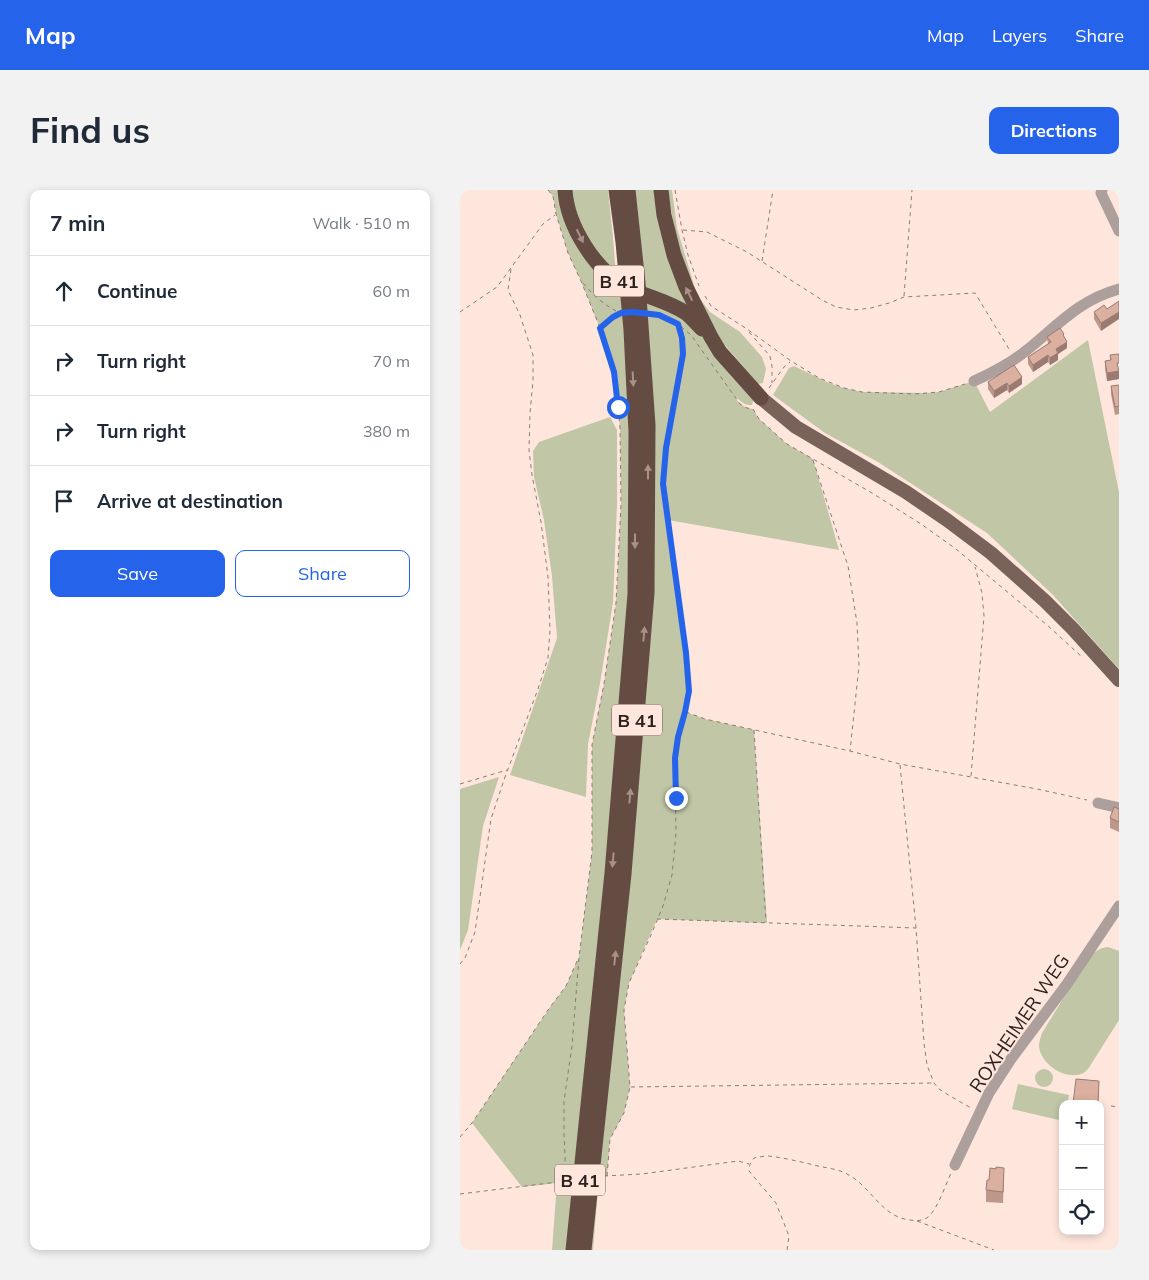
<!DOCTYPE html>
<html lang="en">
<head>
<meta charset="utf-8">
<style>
  :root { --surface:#fff; --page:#f2f2f3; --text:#1f2937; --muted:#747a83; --line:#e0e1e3; --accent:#2563eb }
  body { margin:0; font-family:Mulish,sans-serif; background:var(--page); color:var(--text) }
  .controls { position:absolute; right:15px; bottom:15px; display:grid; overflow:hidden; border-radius:10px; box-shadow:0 2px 8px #0003 }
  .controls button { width:45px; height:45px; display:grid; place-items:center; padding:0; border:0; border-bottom:1px solid var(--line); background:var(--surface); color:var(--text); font:25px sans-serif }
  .stop { position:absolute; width:15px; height:15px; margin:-11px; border:4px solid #2563eb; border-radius:50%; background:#fff }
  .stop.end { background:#2563eb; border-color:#fff; box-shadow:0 1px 5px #0008 }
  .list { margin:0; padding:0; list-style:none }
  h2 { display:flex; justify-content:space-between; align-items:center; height:65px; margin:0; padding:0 20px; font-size:21px }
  h2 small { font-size:16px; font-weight:400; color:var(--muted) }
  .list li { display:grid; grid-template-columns:32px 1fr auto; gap:15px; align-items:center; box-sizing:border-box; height:70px; padding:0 20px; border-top:1px solid var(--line) }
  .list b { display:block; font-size:19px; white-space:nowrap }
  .list em { font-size:16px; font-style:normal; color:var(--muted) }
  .actions { display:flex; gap:10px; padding:15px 20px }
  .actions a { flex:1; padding:11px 0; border:1px solid var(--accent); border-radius:10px; text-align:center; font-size:18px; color:var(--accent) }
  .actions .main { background:var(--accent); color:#fff }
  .icon { flex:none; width:28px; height:28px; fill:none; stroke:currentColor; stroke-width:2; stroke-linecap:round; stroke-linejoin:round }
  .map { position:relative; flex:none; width:659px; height:1060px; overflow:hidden; border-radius:10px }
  header { display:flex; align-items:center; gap:30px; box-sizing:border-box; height:70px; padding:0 25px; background:var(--accent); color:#fff }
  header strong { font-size:24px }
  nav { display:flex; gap:28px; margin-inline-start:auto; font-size:18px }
  .intro { display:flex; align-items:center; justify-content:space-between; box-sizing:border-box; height:120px; padding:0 30px }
  h1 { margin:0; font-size:35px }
  .button { padding:12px 22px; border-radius:10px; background:var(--accent); color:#fff; font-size:18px; font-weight:700 }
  main { display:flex; gap:30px; padding:0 30px }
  aside { flex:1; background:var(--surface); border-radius:10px; box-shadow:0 2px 8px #0003 }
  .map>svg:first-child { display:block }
  .green { fill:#c0c6a6 }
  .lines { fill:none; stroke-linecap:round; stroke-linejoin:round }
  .path { stroke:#8c7b75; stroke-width:1; stroke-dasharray:4 4; stroke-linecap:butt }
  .minor { stroke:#ada09c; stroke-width:11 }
  .major { stroke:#78625a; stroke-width:14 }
  .highway { stroke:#654c43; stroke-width:15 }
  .wall { fill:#bd978a }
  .shaded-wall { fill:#9a7b71 }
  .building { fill:#dcb0a1; stroke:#9a7b71 }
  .oneway { fill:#aa9188 }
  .route { stroke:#2563eb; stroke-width:6 }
  .labels { text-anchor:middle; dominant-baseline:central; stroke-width:4; stroke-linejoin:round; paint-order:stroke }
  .shield { fill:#ffe6dd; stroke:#6b5c57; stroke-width:1 }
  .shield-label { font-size:18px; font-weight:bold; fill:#2c211d }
  .street-label { font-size:19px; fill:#2c211d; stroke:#ffe6dd }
</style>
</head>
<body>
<header>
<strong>Map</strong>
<nav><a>Map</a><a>Layers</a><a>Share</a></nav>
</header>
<div class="intro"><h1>Find us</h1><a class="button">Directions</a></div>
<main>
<aside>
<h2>7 min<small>Walk · 510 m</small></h2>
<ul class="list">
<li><svg class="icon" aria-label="ahead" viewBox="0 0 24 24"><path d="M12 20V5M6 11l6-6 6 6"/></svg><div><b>Continue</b></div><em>60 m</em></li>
<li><svg class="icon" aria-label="right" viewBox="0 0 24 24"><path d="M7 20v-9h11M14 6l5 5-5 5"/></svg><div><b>Turn right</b></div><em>70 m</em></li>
<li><svg class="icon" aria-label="right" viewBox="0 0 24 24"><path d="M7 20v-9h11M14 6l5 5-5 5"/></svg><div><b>Turn right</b></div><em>380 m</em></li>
<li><svg class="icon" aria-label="arrive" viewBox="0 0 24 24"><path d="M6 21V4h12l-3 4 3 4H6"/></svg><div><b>Arrive at destination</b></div></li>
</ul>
<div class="actions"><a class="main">Save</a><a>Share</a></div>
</aside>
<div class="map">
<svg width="659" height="1060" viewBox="0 0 659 1060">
  <rect width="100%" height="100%" fill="#ffe6dd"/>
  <!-- green -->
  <g class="green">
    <path d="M88 0H102L127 67 232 132 294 209 292 215C284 216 280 210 274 206 279 214 284 218 293 219L299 229 327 254 353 269 379 360 208 330 226 463 229 501 225 522 245 529 294 540 307 733 197 729 169 793 164 820 170 897 164 923 150 949 147 986 139 987 133 1060H92L97 993 62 997 12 933 88 820 106 796 119 767 132 662V555L144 494 156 413 161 314 160 237 154 182 140 138 121 91 108 63 96 24 93 6Z"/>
    <path d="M108 0H148L153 47 156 87 130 60Z"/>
    <path d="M171 0H196L231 116 184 102Z"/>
    <path d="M208 0H212L217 38 237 105 250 122 280 142 302 167 306 179 303 193 298 194 264 154 248 129 233 102 215 43Z"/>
    <path d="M628 150 659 302V479L593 405 527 343 418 272 365 243 313 205 329 178 334 176 369 193 384 198 402 202 465 203 479 202 514 191 530 222Z"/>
    <path d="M150 227 157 240V314L153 413 140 493 128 554 126 607 50 585 97 448 92 386 84 330 74 287 73 261 79 252Z"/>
    <path d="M39 587 23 636 8 740 0 760V599Z"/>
    <path d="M648 757 659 761V830L630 876C629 878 627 880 625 882 608 893 579 874 579 855 579 851 581 847 582 843L628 768C634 762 639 758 648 757Z"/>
    <circle cx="584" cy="888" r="9"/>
    <path d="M558 894 609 905 607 914H603V931L552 919Z"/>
  </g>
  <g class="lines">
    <!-- path -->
    <g class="path">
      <path d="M88 0 93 6 96 24 108 63 121 91 140 138 154 182 160 237 161 314 156 413 144 494 132 555V662L119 767 112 856 104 911V943L106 991"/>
      <path d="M215 0 222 40 228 65 239 96"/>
      <path d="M223 40 247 42 287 62 362 110 376 117 394 120 411 118 429 113 444 107 515 103 549 159"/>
      <path d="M302 71 313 0"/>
      <path d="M123 93C134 106 142 113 156 121"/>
      <path d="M245 106 251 116 287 139 331 171 359 188 384 198 402 202 455 204 479 202 505 194"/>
      <path d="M444 106 452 0"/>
      <path d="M0 122 37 97 83 34 95 25"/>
      <path d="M192 124 199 125 218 134 231 145 280 214 287 218 293 219 299 229 327 254 412 303 461 334 496 359 587 435 622 467"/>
      <path d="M141 137 153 127 159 125"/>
      <path d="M289 142 310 166 312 176V193"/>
      <path d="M309 198 324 177 330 172"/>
      <path d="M353 270 388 376 397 433 399 476 390 561"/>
      <path d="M226 522 245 529 390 561 440 574 577 599 627 610"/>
      <path d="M294 540 306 732"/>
      <path d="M440 575 456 738 464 853 467 875 474 893 479 899 490 906 511 918"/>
      <path d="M511 586 524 426 522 403 515 377"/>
      <path d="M0 594 47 580"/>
      <path d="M197 729 456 738"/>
      <path d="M0 774 5 768 15 742 31 629 45 587 78 499 88 468 90 440 88 387 81 332 72 285 69 260 70 223 73 191V165L60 125 48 100 51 79"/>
      <path d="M171 897 474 893"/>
      <path d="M651 916 659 917"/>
      <path d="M0 947 12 933 88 820 106 796 118 769"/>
      <path d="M144 986 182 984 278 971 289 974"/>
      <path d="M147 986 150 949 164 923 170 897 164 820 169 793 191 745 203 716 212 685 216 644 215 568 218 547 225 522 229 501 226 463 203 294 206 258 223 164V148L218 134"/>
      <path d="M0 1004 106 991"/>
      <path d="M457 1031 534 1060"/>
      <path d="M327 1060 329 1046 316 1013 289 981 290 974 294 968C299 967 304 966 309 966 325 968 342 972 358 976 367 978 378 979 387 984 411 996 421 1027 450 1030 456 1031 463 1031 468 1027 477 1020 486 994 491 983"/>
    </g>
    <!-- minor -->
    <g class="minor">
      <path d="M642 0 641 3 659 41"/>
      <path d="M514 191C532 183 551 173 567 160 598 135 619 110 659 99"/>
      <path d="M638 613 659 618"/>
      <path d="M495 975 529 903 551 869 607 794 659 716"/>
    </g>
    <!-- major -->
    <path class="major" d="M301 208 336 237 446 302 487 330 531 363 585 411 613 439 659 490"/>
    <!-- highway -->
    <g class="highway">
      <path d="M105 0C107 35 135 81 167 97 186 107 208 111 226 123 232 128 237 134 242 139"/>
      <path d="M201 0 204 25 214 65 226 97 251 147 260 162 301 208"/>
      <path d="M113 1060 152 683 175 404 176 242 171 140 163 52 156 0"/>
      <path d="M124 1060 164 684 187 403 188 235 178 93 168 0"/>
    </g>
  </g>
  <!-- wall -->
  <g class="wall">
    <path d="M647 119 641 141 634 129V122Z"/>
    <path d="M587 147 604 148 607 158 598 164V170L590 175 588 172 573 182 568 174V167L588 154Z"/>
    <path d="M650 165 659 181V189L647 191 645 179V171L650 170Z"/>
    <path d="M528 192 562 194 549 203 547 200 534 208 528 199Z"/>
    <path d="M659 195V224L655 225 651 204V196Z"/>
    <path d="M659 619V642L650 638V628Z"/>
    <path d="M544 989 543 1013 526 1012V1000Z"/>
  </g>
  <!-- shaded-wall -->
  <g class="shaded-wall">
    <path d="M659 122V129L641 141V133Z"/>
    <path d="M607 152V158L598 164V170L590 175V168L596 159Z"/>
    <path d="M588 165V172L573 182V175Z"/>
    <path d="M659 181V189L647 191V183Z"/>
    <path d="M562 187V194L549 203V196Z"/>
    <path d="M547 193V200L534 208V201Z"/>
  </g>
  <!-- building -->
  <g class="building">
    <path d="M659 111V122L641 133 634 122 644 115 647 119Z"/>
    <path d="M600 138 604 144 603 145 607 152 596 159 598 163 590 168 588 165 573 175 568 167 591 152 587 147Z"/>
    <path d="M659 164V173H657L659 181 647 183 645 171 651 170 650 165Z"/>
    <path d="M554 175 562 187 549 196 547 193 534 201 528 192Z"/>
    <path d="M659 195V216L655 217 651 196Z"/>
    <path d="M654 617 659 619V632L650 628Z"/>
    <path d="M616 889 639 891 638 914H613Z"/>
    <path d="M536 977 544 978 543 1002 526 1000 527 990H529L530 978 536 979Z"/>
  </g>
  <!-- one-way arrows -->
  <defs><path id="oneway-solid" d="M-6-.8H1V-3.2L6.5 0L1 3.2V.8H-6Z" transform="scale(1.25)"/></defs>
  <g class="oneway">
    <use href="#oneway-solid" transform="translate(120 46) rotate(64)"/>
    <use href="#oneway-solid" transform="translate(229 104) rotate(-116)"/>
    <use href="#oneway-solid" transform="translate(173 189) rotate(87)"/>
    <use href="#oneway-solid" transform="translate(188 282) rotate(-90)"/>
    <use href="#oneway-solid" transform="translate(175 351) rotate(90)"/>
    <use href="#oneway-solid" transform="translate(184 444) rotate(-85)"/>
    <use href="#oneway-solid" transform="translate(170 606) rotate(-85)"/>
    <use href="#oneway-solid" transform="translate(153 670) rotate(95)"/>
    <use href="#oneway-solid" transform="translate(155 768) rotate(-84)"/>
  </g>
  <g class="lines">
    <!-- route -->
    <path class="route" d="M158 217 154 182 140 138 153 127 161 123 174 122 199 125 218 134 222 148 223 164 206 258 203 294 226 463 229 501 225 522 218 547 215 568 216 608"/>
  </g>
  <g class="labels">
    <!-- shield labels -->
    <g class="shield">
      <rect x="134" y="75.5" width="50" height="31" rx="4"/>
      <rect x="152" y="514.5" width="50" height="31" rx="4"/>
      <rect x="95" y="974.5" width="50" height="31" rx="4"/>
    </g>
    <g class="shield-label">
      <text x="159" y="91">B 41</text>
      <text x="177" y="530">B 41</text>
      <text x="120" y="990">B 41</text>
    </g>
    <!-- street labels -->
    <g class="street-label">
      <text transform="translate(559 833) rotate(-56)">ROXHEIMER WEG</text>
    </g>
  </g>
</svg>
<div class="controls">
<button>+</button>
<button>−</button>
<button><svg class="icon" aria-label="locate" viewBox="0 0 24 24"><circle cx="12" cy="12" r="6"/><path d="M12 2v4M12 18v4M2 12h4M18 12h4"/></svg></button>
</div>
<div class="stop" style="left:158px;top:217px"></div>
<div class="stop end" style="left:216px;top:608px"></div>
</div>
</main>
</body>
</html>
